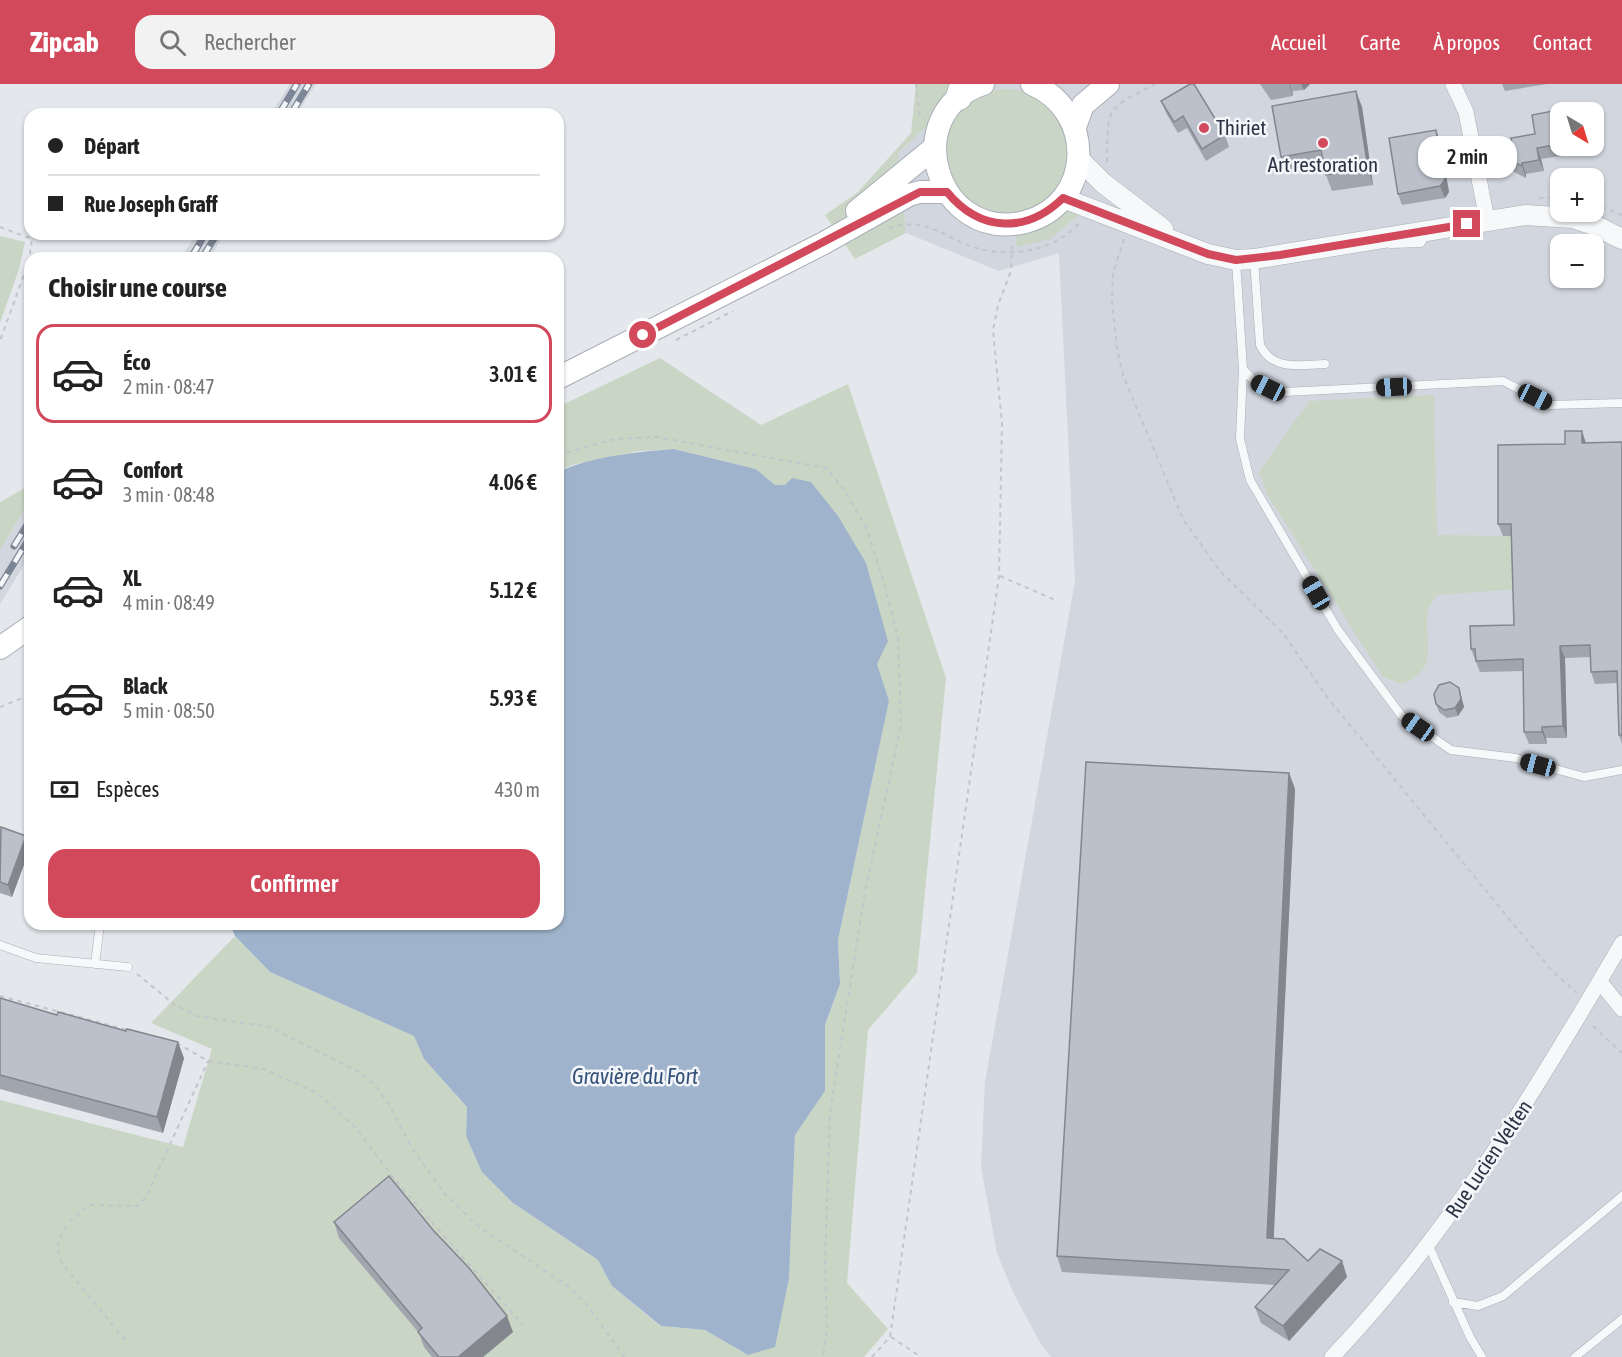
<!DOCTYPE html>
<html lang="fr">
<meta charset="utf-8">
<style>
:root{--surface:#fff;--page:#f2f2f2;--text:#222;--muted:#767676;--line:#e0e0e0;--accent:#d1495b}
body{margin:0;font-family:"Asap Condensed",sans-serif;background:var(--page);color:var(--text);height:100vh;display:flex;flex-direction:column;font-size:22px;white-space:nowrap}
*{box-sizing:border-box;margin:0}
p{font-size:20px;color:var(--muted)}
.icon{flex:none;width:33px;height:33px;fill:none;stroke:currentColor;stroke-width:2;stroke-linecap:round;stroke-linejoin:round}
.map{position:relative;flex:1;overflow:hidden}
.details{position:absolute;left:24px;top:168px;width:540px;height:678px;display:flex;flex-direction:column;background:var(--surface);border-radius:18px;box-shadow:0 2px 4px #0004}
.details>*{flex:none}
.guide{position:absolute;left:24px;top:24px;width:540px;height:132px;border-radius:18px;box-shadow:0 2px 4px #0004;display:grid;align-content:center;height:132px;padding:0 24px;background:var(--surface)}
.needle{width:39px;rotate:142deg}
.fabs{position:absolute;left:1550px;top:18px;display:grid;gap:12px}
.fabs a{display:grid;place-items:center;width:54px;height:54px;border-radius:12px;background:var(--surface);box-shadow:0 2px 4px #0004;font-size:30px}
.end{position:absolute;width:27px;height:27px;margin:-14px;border:8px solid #d1495b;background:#fff;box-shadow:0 0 0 3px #fff}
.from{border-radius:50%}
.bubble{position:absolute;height:42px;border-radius:18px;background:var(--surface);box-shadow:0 2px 4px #0004;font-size:20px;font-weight:600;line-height:42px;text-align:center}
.car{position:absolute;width:18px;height:36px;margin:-18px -9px;border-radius:8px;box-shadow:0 0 4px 2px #0007;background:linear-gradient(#222 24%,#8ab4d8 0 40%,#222 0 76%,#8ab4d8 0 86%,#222 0)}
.guide b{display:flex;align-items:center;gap:21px;height:57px;font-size:22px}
.guide b+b{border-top:2px solid var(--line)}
.guide i{width:15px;height:15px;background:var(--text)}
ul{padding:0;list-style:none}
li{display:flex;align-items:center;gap:18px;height:99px;margin:0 12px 9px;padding:0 12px;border:3px solid transparent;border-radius:18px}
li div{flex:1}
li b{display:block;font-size:22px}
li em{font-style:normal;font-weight:600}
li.current{border-color:var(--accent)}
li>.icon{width:54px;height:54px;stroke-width:1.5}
h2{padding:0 24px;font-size:27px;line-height:72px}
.pay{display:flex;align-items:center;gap:15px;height:66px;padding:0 24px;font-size:22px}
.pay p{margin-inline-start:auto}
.button{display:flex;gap:12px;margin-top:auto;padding:12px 24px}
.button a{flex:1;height:69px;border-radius:18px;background:var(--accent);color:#fff;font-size:24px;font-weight:600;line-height:69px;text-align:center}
header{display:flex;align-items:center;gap:36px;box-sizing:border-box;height:84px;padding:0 30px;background:var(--accent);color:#fff}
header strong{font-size:28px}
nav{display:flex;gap:33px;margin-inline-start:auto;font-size:21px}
.search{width:420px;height:54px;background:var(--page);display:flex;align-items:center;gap:15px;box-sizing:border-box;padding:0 21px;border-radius:18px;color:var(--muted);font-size:22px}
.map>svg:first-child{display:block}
</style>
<header>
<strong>Zipcab</strong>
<div class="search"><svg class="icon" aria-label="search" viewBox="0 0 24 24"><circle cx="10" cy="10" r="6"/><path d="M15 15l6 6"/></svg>Rechercher</div>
<nav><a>Accueil</a><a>Carte</a><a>À propos</a><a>Contact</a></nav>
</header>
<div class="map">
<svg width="1622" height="1273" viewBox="0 0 1622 1273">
<rect width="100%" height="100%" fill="#e4e7ec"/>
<path fill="#d2d6de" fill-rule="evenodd" d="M290,0H316L297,30H271Z
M974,0H1622V1273H1051L1039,1257L1014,1210L997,1169L981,1083L985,998L1075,497L1059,169L999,187L906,149L898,69ZM1560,28H1593V62H1560ZM1560,94H1593V128H1560ZM1560,160H1593V194H1560Z
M196,150H224L210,174H181Z
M30,417V471L0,520V466Z"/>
<path fill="#c9d6c5" d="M916,0H974L898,69L906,149L855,175L825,131L858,108L911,49Z
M945 67a62 62 0 1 1 124 0a62 62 0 1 1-124 0Z
M1074,125L1080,127L1079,131L1050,155L1017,163L1016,147L1063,127Z
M0,152L25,158L19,185L0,239Z
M660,274L761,341L848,300L946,594L917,889L868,946L847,1199L888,1245L864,1273H0V1016L183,1063L212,965L151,939L235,852L270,888L414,952L424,975L467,1023L466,1052L513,1119L598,1176L612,1202L660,1242L705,1246L748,1271L789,1194L795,1050L825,1007V941L840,900L838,856L889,617L876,580L786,401H775L756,385L674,365L639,367L572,381L558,388V323Z
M1434,311L1437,451L1515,452L1517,505L1437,511C1434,516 1429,522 1428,527C1423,559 1442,585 1402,600L1383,593L1268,412L1259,388L1309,317Z
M30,396V417L0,466V418L25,404Z"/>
<path fill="#9fb4cc" d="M674,365L756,385L775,401H785L792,394L811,398L838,432L866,479L888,557L877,580L889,617L838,856L840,900L825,941V1007L795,1051L789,1194L775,1263L748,1271L705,1246L661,1242L612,1202L598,1176L513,1119L482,1088L466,1052L467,1023L424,975L414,952L270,888L235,852L230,840H558V388C593,372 636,368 674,365Z"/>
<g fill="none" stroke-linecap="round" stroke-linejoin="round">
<defs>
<path id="service" d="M1391,160L1421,159L1426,149
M1254,175L1260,261C1272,287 1301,281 1325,280
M1236,177L1243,285L1240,355L1250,396L1338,546L1401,631L1451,666L1516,674L1584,693L1622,686
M1243,285L1255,298L1284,308L1503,297L1550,321L1622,319
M0,861L36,874L128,883
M95,880L100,840
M1428,1160L1470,1253L1482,1273
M1453,1218L1478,1222L1503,1212L1622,1112
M1575,1273L1622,1235"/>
<path id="minor" d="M1453,0L1466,28L1487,136
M1600,898L1622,925
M1332,1273C1450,1149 1536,1006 1622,859"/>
<path id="tertiary" d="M1079,75L1103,99L1163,145
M1063,114L1208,170L1236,176L1254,175L1525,131L1573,134L1594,141L1622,155"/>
<path id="secondary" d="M983,0C897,29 937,160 1025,138C1094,120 1096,27 1032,0
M1075,43L1083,21L1108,0
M857,127L935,63
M558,294L824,159L909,111L920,108H947
M0,564L30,543"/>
<path id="trunk" d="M959,13L963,0"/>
</defs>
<use href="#service" stroke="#a9aeb7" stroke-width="9"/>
<use href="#minor" stroke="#a9aeb7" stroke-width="16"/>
<use href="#tertiary" stroke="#a9aeb7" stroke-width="21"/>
<use href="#secondary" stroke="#a9aeb7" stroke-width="24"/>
<use href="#trunk" stroke="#8b94a3" stroke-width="27"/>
<path stroke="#c2c5cb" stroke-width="2" stroke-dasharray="4.5 4.5" stroke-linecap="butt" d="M916,0L919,29L924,35
M1107,78C1108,23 1104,26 1155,0
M1539,114L1560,113
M1593,119L1622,131
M0,143L32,155L29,177L0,257
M889,144C928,132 943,154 976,164C1010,174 1055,167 1079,139
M1124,155L1113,189L1112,216L1117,265L1123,291L1183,435L1219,486L1283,549L1327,613L1552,887L1577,909
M676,256L733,227
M558,371L615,355L657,353L826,384L843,404L866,443L885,502L898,554L901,641L865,808L830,1028L825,1179L827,1244L823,1273
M1000,492L1055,516
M0,623L30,611
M137,890L175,921L197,932L270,943L361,989L375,1001L388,1019L412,1064L444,1109L479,1143L565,1200L586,1219L624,1273
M0,912L128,946
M1593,942L1622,969
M177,959L208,977L264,985L317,1009L354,1042L400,1102L523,1241
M891,1253L921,1273
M125,1256L64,1182C47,1157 69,1136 90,1121L138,1122L146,1113L208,977
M872,1273L890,1253L999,492L1002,340L993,246L998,221L1011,187L1012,157"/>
<use href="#service" stroke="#f7f8fa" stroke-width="8"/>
<use href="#minor" stroke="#f7f8fa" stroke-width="15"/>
<use href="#tertiary" stroke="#f7f8fa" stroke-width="20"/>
<use href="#secondary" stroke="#fff" stroke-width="22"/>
<use href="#trunk" stroke="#fff" stroke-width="26"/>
<defs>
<path id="rail" d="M279,30L297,0
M291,30L309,0
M191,174L205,150
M202,174L217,150
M14,462L30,436
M0,502L30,453"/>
</defs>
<use href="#rail" stroke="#7d8696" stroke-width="7"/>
<use href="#rail" stroke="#f4f6f9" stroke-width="4.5" stroke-dasharray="14" stroke-linecap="butt"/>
</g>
<path fill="#a1a5ae" d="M1260,0H1310L1304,6L1293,7V12L1271,16Z
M1502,0H1547L1505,7Z
M1161,17L1225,51L1229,63L1206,77L1187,44L1178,49L1166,29Z
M1362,23L1373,101L1332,107L1326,91L1325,83L1287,89L1281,73Z
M1560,28V62H1572L1573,70L1541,75L1544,87L1526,90V94L1514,88L1509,76L1535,50Z
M1440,58L1449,108L1445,114L1402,121L1398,110Z
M1622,358V660L1619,651L1617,599L1595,600L1591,588V573L1565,574L1567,654H1546L1547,660H1529L1524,648L1523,587L1480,588L1471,565L1514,541L1511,452H1503L1498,440L1586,359Z
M1459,604L1464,623L1458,632L1447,634L1439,628L1436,620Z
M1289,689L1295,705L1273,1155L1308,1177H1342L1347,1193L1289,1257L1261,1239L1255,1223L1276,1201L1062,1188L1057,1172Z
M0,745L30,764L12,813L0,809Z
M0,914L184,974L163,1049L0,1005Z
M334,1138L513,1248L483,1273H432L424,1263L419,1249L339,1154Z"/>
<path fill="#83868d" d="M1289,0H1290L1293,12Z
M1301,0H1310L1304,6Z
M1356,7L1362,23L1373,101L1368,85Z
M1436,46L1440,58L1449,108L1445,114L1440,102Z
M1537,64L1541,75L1544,87L1539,76Z
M1522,79L1526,90V94L1522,82Z
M1582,347L1586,359H1582Z
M1560,562L1565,574L1567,654L1563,642Z
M1459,604L1464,623L1458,632L1455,624Z
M1542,643L1546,654L1547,660L1542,648Z
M1289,689L1295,705L1273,1170L1267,1154Z
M26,752L30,764L12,813L8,801Z
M178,958L184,974L163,1049L157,1033Z
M1342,1177L1347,1193L1289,1257L1283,1242Z
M507,1232L513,1248L483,1273H458Z"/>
<path fill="#bbc0ca" stroke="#83868d" stroke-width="1.5" d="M1190,0H1194L1225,51L1202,65L1183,32L1174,38L1161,17Z
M1356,7L1368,85L1326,91L1321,66L1281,73L1272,22Z
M1563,25L1564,28H1560V60L1537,64L1539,76L1522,79V82L1509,76L1513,67L1511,54L1535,50L1532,31Z
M1436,46L1445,96L1440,102L1398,110L1389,54Z
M1565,347H1582V359L1622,358V651H1619L1617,587L1591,588L1590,561L1560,562L1563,642L1542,643V648H1524L1523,575L1476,577L1475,565H1471L1470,542L1514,541L1511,440H1498V361L1565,360Z
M1450,598L1459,604L1461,615L1455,624L1444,626L1436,620L1434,610L1439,601Z
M1086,678L1289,689L1267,1154L1284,1155L1308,1177L1320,1165L1342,1177L1283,1242L1255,1223L1289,1186L1057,1172Z
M1,743L26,752L8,801L0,798Z
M0,914L57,931L58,928L126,947L127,945L178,958L157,1033L0,991Z
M389,1092L433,1146L469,1184L507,1232L458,1273H439L418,1248L422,1244L334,1138Z"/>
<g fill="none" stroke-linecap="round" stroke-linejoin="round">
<path stroke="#d1495b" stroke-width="8" d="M643,251L920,108H947C980,148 1026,150 1063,114L1208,170L1236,176L1280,171L1467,140"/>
</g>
<g fill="#d1495b" stroke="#f4f6f9" stroke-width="2">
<circle cx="1204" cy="44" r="6"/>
<circle cx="1323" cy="59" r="6"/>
</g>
<g text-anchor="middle" stroke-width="5" stroke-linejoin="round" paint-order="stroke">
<g font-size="21" fill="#2b3445" stroke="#f4f6f9" text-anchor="start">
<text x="1216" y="51">Thiriet</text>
<text x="1323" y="88" text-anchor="middle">Art restoration</text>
</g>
<g font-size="21" fill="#2b3445" stroke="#f4f6f9">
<text transform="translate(1489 1075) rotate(-56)" y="7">Rue Lucien Velten</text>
</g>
<g font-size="22" font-style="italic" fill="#34527a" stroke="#f4f6f9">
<text x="635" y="1000">Gravière du Fort</text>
</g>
</g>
</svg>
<div class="fabs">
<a><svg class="needle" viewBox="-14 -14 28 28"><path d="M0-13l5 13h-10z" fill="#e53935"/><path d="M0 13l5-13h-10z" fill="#767676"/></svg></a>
<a>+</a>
<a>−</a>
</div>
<i class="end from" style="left:643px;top:251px"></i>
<i class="end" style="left:1467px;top:140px"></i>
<div class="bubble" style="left:1418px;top:52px;width:99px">2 min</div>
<i class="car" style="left:1394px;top:303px;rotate:267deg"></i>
<i class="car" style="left:1268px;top:304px;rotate:296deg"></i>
<i class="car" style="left:1535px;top:313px;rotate:116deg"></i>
<i class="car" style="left:1316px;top:509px;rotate:330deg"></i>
<i class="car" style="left:1418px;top:643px;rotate:305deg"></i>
<i class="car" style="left:1538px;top:681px;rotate:285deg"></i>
<div class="guide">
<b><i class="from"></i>Départ</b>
<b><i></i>Rue Joseph Graff</b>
</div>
<section class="details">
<h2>Choisir une course</h2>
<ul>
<li class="current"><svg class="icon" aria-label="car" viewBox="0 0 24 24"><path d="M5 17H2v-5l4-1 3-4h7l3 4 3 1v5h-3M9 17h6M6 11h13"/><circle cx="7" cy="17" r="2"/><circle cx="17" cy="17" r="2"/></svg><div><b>Éco</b><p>2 min · 08:47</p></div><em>3.01 €</em></li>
<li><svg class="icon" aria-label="car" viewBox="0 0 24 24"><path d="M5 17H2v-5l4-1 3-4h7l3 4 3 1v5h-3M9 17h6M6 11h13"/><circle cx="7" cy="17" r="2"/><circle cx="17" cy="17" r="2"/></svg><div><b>Confort</b><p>3 min · 08:48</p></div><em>4.06 €</em></li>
<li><svg class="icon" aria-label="car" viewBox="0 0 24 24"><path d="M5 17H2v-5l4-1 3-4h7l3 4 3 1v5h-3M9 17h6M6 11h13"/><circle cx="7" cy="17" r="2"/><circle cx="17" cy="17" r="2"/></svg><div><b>XL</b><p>4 min · 08:49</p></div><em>5.12 €</em></li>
<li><svg class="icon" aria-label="car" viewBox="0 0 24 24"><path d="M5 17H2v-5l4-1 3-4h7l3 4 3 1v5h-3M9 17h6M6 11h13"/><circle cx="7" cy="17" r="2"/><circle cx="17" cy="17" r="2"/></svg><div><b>Black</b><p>5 min · 08:50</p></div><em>5.93 €</em></li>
</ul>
<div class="pay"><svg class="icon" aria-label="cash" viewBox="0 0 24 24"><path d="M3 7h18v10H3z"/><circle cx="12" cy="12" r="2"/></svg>Espèces<p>430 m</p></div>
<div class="button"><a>Confirmer</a></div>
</section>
</div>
